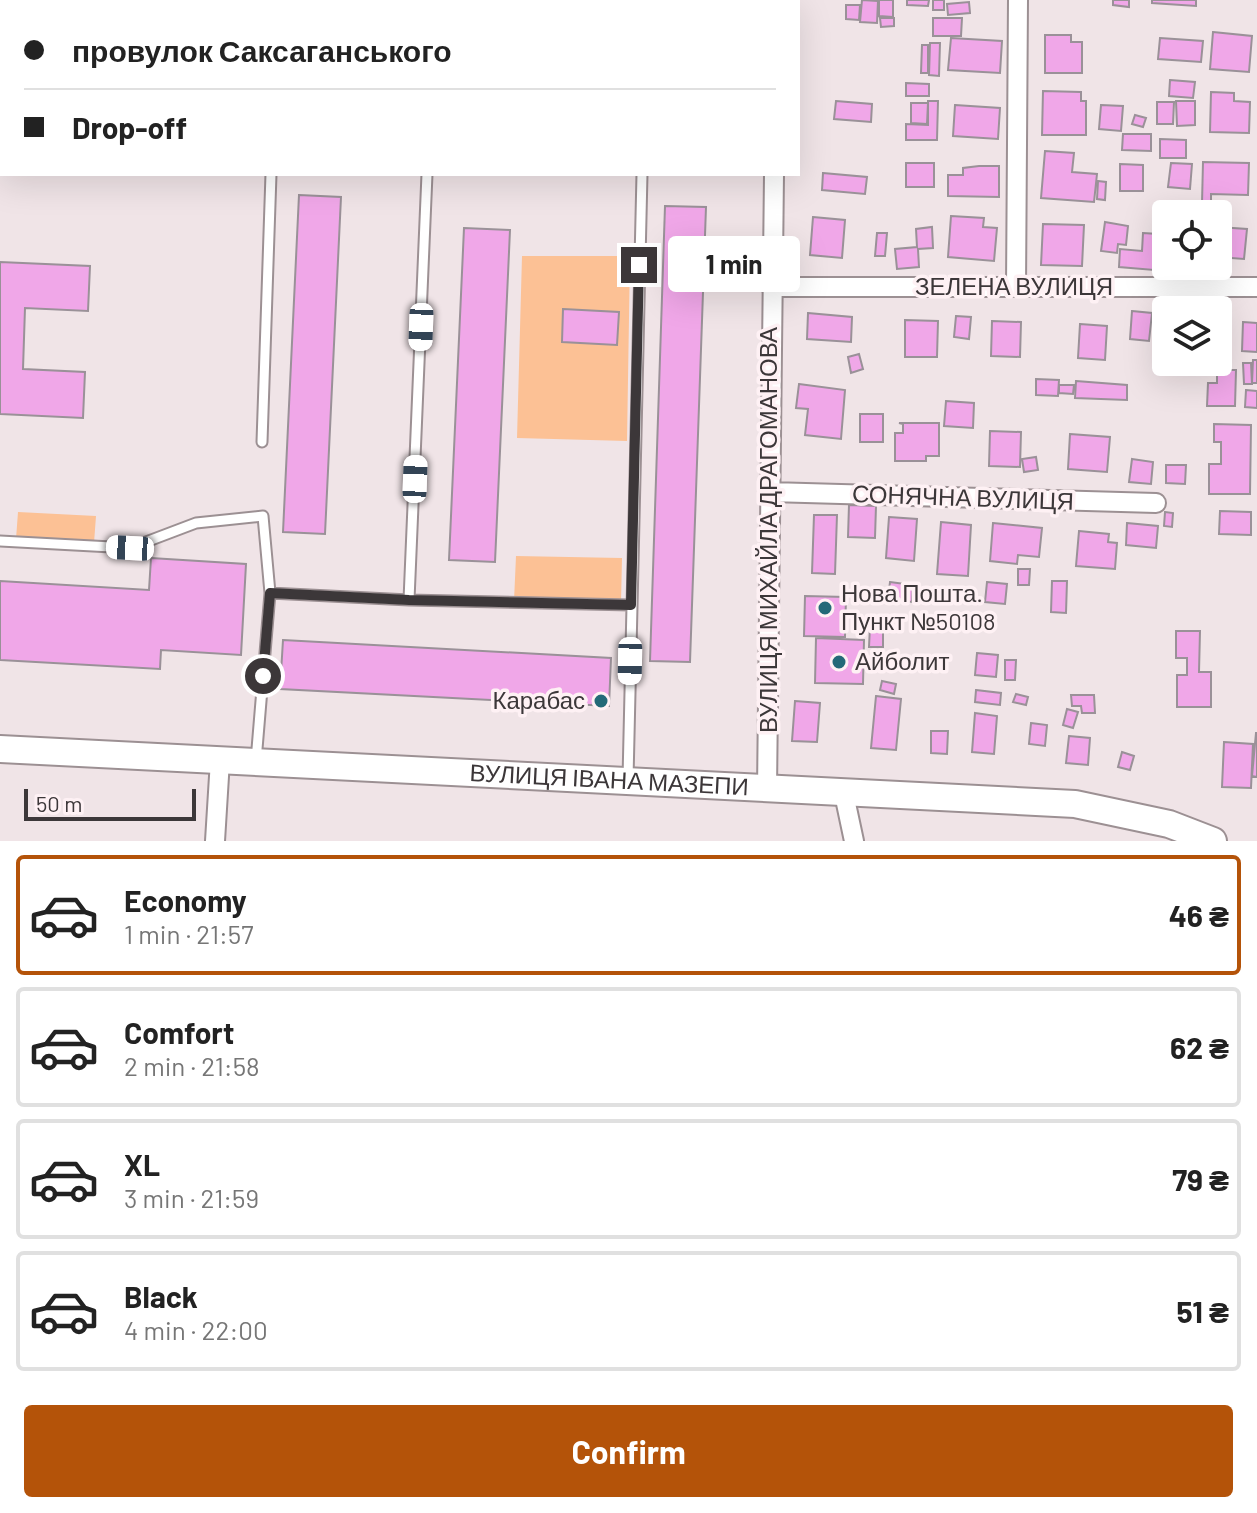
<!DOCTYPE html>
<meta charset="utf-8">
<style>
:root{--surface:#fff;--page:#f2f2f2;--text:#222;--muted:#767676;--line:#e0e0e0;--accent:#b45309}
body{margin:0;font-family:Barlow,sans-serif;background:var(--page);color:var(--text);height:100vh;display:flex;flex-direction:column;font-size:30px;white-space:nowrap}
*{box-sizing:border-box;margin:0}
p{font-size:26px;color:var(--muted)}
.icon{flex:none;width:44px;height:44px;fill:none;stroke:currentColor;stroke-width:2;stroke-linecap:round;stroke-linejoin:round}
.map{position:relative;height:841px;overflow:hidden}
.panel{display:flex;flex-direction:column;background:var(--surface);flex:1}
.panel>*{flex:none}
.banner{position:absolute;left:0px;top:0px;width:800px;height:176px;box-shadow:0 8px 32px #0002;display:grid;align-content:center;height:176px;padding:0 24px;background:var(--surface)}
.tools{position:absolute;left:1152px;top:200px;display:grid;gap:16px}
.tools a{display:grid;place-items:center;width:80px;height:80px;border-radius:8px;background:var(--surface);box-shadow:0 8px 32px #0002;font-size:40px}
.scale{position:absolute;left:24px;bottom:20px;width:172px;box-sizing:border-box;padding-left:8px;border:4px solid #3c3739;border-top:0;font-size:22px;line-height:28px;white-space:nowrap;color:#3c3739;-webkit-text-stroke:6px #fef1f4;paint-order:stroke}
.end{position:absolute;width:36px;height:36px;margin:-18px;border:10px solid #3c3739;background:#fff;box-shadow:0 0 0 4px #fff}
.from{border-radius:50%}
.bubble{position:absolute;height:56px;border-radius:8px;background:var(--surface);box-shadow:0 8px 32px #0002;font-size:26px;font-weight:700;line-height:56px;text-align:center}
.car{position:absolute;width:24px;height:48px;margin:-24px -12px;border-radius:10px;box-shadow:0 0 6px 2px #0007;background:linear-gradient(#fff 24%,#345 0 40%,#fff 0 76%,#345 0 86%,#fff 0)}
.banner b{display:flex;align-items:center;gap:28px;height:76px;font-size:30px}
.banner b+b{border-top:2px solid var(--line)}
.banner i{width:20px;height:20px;background:var(--text)}
ul{padding:14px 0 0;list-style:none}
li{display:flex;align-items:center;gap:24px;height:120px;margin:0 16px 12px;padding:0 8px;border:4px solid var(--line);border-radius:8px}
li div{flex:1}
li b{display:block;font-size:30px}
li em{font-style:normal;font-weight:700}
li.current{border-color:var(--accent)}
li>.icon{width:72px;height:72px;stroke-width:1.5}
.button{display:flex;gap:16px;margin-top:auto;padding:16px 24px}
.button a{flex:1;height:92px;border-radius:8px;background:var(--accent);color:#fff;font-size:32px;font-weight:700;line-height:92px;text-align:center}
.map>svg:first-child{display:block}
</style>
<div class="map">
<svg width="1257" height="841" viewBox="0 0 1257 841">
<rect width="100%" height="100%" fill="#f0e4e7"/>
<path fill="#fcc195" d="M522,256H630L627,441L517,438Z
M18,512L96,516L94,543L16,539Z
M516,556L622,558L621,603L514,601Z"/>
<path fill="#f0a7e8" stroke="#9a9198" stroke-width="2" d="M0,0L19,2H2L0,85Z
M499,0H531V2H499Z
M604,0H647L604,2Z
M862,0L878,1L877,23L860,22Z
M879,0H893V17L879,16Z
M907,0H929L928,6L907,5Z
M933,0H944V10H933Z
M1113,0H1129V7L1113,5Z
M1152,0H1196V6L1152,3Z
M969,2L970,13L948,15L947,4Z
M846,5H860L859,20L846,19Z
M880,18H894V26L881,27Z
M933,18H962L961,36H933Z
M1213,32L1252,36L1249,72L1210,69Z
M1045,35H1071V42H1082V73H1045Z
M951,38L1002,41L1000,73L948,70Z
M1160,38L1203,41L1201,62L1158,59Z
M930,43H940L939,76L929,75Z
M922,45H928V73H921Z
M1170,80L1195,82L1193,98L1169,96Z
M906,83L929,84V96H906Z
M1043,91L1081,92V101H1086V135H1042Z
M1211,92L1234,93V101L1250,102L1249,133L1210,132Z
M836,101L872,104L871,122L834,119Z
M928,101H938L937,140H906V124L928,125Z
M1176,101H1195V125L1177,126Z
M1157,102H1174L1173,124H1157Z
M911,103H928L927,124L911,123Z
M955,105L1000,108L998,139L953,136Z
M1101,105L1123,106L1121,131L1099,129Z
M1135,115L1146,118L1143,127L1132,124Z
M1123,134H1151V151L1122,150Z
M1160,139L1186,140V158H1160Z
M1045,151L1074,153L1072,172L1097,174L1094,202L1041,198Z
M1203,162L1249,163L1248,195L1211,194V204L1202,203Z
M906,163H934V187H906Z
M1171,163L1192,164L1190,189L1168,187Z
M1120,164L1143,165V191H1120Z
M979,166H999V197L948,196V175H963V168Z
M823,173L867,177L865,194L822,190Z
M1098,181L1106,182L1105,200L1097,199Z
M299,195L341,197L325,534L283,532Z
M665,206L706,207L690,662L650,661Z
M1161,207L1187,208L1186,214H1166V231H1160Z
M951,216L984,218L983,227L997,228L994,261L948,257Z
M813,217L845,220L842,258L810,255Z
M1105,222L1128,226L1126,245L1118,244L1117,253L1101,251Z
M1043,224L1084,225L1082,266L1041,265Z
M932,227L933,248L918,249L919,267L897,269L895,249L917,247L916,229Z
M1218,227L1247,229L1244,259L1218,257Z
M464,228L510,230L495,562L449,560Z
M877,233H887L885,256H875Z
M1143,233L1158,234L1154,270L1119,267L1120,249L1142,251Z
M0,262L90,266L88,311L25,308L23,369L85,372L83,418L0,414Z
M563,309L619,312L617,345L562,342Z
M1132,311L1152,313L1149,341L1130,339Z
M808,313L852,317L851,342L807,339Z
M956,316L971,317L969,339L954,337Z
M905,320L938,321L937,357H905Z
M992,321L1021,322L1020,357L991,356Z
M1243,322L1257,323V352L1242,351Z
M1080,324L1107,326L1105,360L1078,358Z
M859,354L863,369L851,373L848,357Z
M1253,360H1257V383H1252Z
M1179,362H1192V367H1179Z
M1243,363H1251L1252,384H1244Z
M1217,370H1236L1235,406H1207L1208,383H1217Z
M1036,379L1059,380L1058,396L1036,395Z
M1076,381L1127,385V400L1075,398Z
M799,384L845,390L841,439L805,435L808,409L796,408Z
M1059,385H1074L1073,394L1059,393Z
M1246,390L1257,391V408L1245,407Z
M946,401L974,403L973,428L944,426Z
M860,414H883V442H860Z
M899,423H939V456H926V461H895V433H903V424Z
M1214,424L1251,425L1250,494H1209V464H1221V442H1214Z
M990,431L1021,432L1020,467L989,466Z
M1070,434L1110,437L1107,472L1068,469Z
M1036,457L1038,470L1024,472L1022,459Z
M1132,459L1153,462L1151,484L1129,482Z
M1166,465H1186L1185,484L1166,483Z
M849,505L876,506L875,538L848,537Z
M1220,511L1251,512V535L1219,534Z
M1165,512L1173,513L1172,527L1164,526Z
M814,515H837L835,574L812,573Z
M889,517L917,519L914,561L886,558Z
M941,522L971,525L968,576L937,574Z
M993,523L1042,528L1039,557L1018,555L1017,564L990,561Z
M1127,523L1158,526L1156,548L1126,545Z
M1079,531L1109,534L1108,542L1117,543L1115,569L1076,566Z
M151,558L246,564L241,655L161,650L160,669L0,660V581L149,590Z
M1018,569H1030L1029,585H1018Z
M1052,581H1067L1066,613L1051,612Z
M890,582L913,585L912,602L888,599Z
M987,582L1007,584L1005,604L985,602Z
M805,596L846,597L845,637L804,636Z
M870,626H883V647H869Z
M1176,631H1200L1199,672H1211V707H1177V675H1187V658H1176Z
M816,638L864,640L863,684L815,683Z
M283,640L611,658L609,706L280,689Z
M977,653L998,655L996,677L975,675Z
M1005,660H1016L1015,680H1005Z
M882,681L896,684L894,694L880,690Z
M976,690L1001,693L1000,705L975,702Z
M1016,694L1028,697L1026,705L1013,702Z
M1071,695H1094L1095,713H1082L1081,706H1072Z
M876,696L901,699L896,750L871,748Z
M795,701L820,703L817,742L792,741Z
M1067,709L1078,712L1073,728L1063,725Z
M975,713L997,716L994,754L972,752Z
M1031,723L1047,725L1045,746L1029,744Z
M931,731H948L947,754L931,753Z
M1256,733H1257V777L1252,776Z
M1069,736L1090,738L1088,765L1066,763Z
M1224,742L1253,744L1251,788L1222,787Z
M1122,752L1134,756L1130,770L1118,767Z"/>
<g fill="none" stroke-linecap="round" stroke-linejoin="round">
<defs>
<path id="service" d="M295,2L307,0
M475,2V0
M427,174L409,600L631,605
M262,442L271,174
M0,541L130,548L196,523L263,516L270,593L409,600
M256,761L270,593
M628,779L642,174"/>
<path id="minor" d="M773,0V2
M771,287H1257
M1016,287L1018,0
M770,492L1156,503
M767,790L774,174
M844,794L854,841
M215,841L220,760"/>
<g id="secondary">
<path id="s1" d="M0,749L1075,804L1169,824L1213,841"/>
</g>
</defs>
<use href="#service" stroke="#9c9093" stroke-width="13"/>
<use href="#minor" stroke="#9c9093" stroke-width="22"/>
<use href="#secondary" stroke="#9c9093" stroke-width="30"/>
<use href="#service" stroke="#fff" stroke-width="9"/>
<use href="#minor" stroke="#fff" stroke-width="18"/>
<use href="#secondary" stroke="#fff" stroke-width="26"/>
</g>
<g fill="none" stroke-linecap="round" stroke-linejoin="round">
<path stroke="#3c3739" stroke-width="10" d="M263,676L270,593L409,600L631,605L639,265"/>
</g>
<g fill="#236978" stroke="#fef1f4" stroke-width="3">
<circle cx="825" cy="608" r="8"/>
<circle cx="839" cy="662" r="8"/>
<circle cx="601" cy="701" r="8"/>
</g>
<g text-anchor="middle" stroke-width="7" stroke-linejoin="round" paint-order="stroke">
<g font-size="24" fill="#3c3739" stroke="#fef1f4">
<text x="1014" y="295">ЗЕЛЕНА ВУЛИЦЯ</text>
<text transform="translate(963 498) rotate(2)" y="8">СОНЯЧНА ВУЛИЦЯ</text>
<text transform="translate(769 530) rotate(-90)" y="8">ВУЛИЦЯ МИХАЙЛА ДРАГОМАНОВА</text>
<text dy="8" stroke="none"><textPath href="#s1" startOffset="610">ВУЛИЦЯ ІВАНА МАЗЕПИ</textPath></text>
</g>
<g font-size="24" fill="#3c3739" stroke="#fef1f4" text-anchor="start">
<text x="841" y="602">Нова Пошта.<tspan x="841" dy="28">Пункт №50108</tspan></text>
<text x="855" y="670">Айболит</text>
<text x="585" y="709" text-anchor="end">Карабас</text>
</g>
</g>
</svg>
<div class="tools">
<a><svg class="icon" aria-label="locate" viewBox="0 0 24 24"><circle cx="12" cy="12" r="6"/><path d="M12 2v4M12 18v4M2 12h4M18 12h4"/></svg></a>
<a><svg class="icon" aria-label="layers" viewBox="0 0 24 24"><path d="M12 4l9 5-9 5-9-5zM3 14l9 5 9-5"/></svg></a>
</div>
<div class="scale">50 m</div>
<i class="end from" style="left:263px;top:676px"></i>
<i class="end" style="left:639px;top:265px"></i>
<div class="bubble" style="left:668px;top:236px;width:132px">1 min</div>
<i class="car" style="left:421px;top:327px;rotate:182deg"></i>
<i class="car" style="left:415px;top:479px;rotate:2deg"></i>
<i class="car" style="left:130px;top:548px;rotate:273deg"></i>
<i class="car" style="left:630px;top:661px;rotate:181deg"></i>
<div class="banner">
<b><i class="from"></i>провулок Саксаганського</b>
<b><i></i>Drop-off</b>
</div>
</div>
<section class="panel">
<ul>
<li class="current"><svg class="icon" aria-label="car" viewBox="0 0 24 24"><path d="M5 17H2v-5l4-1 3-4h7l3 4 3 1v5h-3M9 17h6M6 11h13"/><circle cx="7" cy="17" r="2"/><circle cx="17" cy="17" r="2"/></svg><div><b>Economy</b><p>1 min · 21:57</p></div><em>46 ₴</em></li>
<li><svg class="icon" aria-label="car" viewBox="0 0 24 24"><path d="M5 17H2v-5l4-1 3-4h7l3 4 3 1v5h-3M9 17h6M6 11h13"/><circle cx="7" cy="17" r="2"/><circle cx="17" cy="17" r="2"/></svg><div><b>Comfort</b><p>2 min · 21:58</p></div><em>62 ₴</em></li>
<li><svg class="icon" aria-label="car" viewBox="0 0 24 24"><path d="M5 17H2v-5l4-1 3-4h7l3 4 3 1v5h-3M9 17h6M6 11h13"/><circle cx="7" cy="17" r="2"/><circle cx="17" cy="17" r="2"/></svg><div><b>XL</b><p>3 min · 21:59</p></div><em>79 ₴</em></li>
<li><svg class="icon" aria-label="car" viewBox="0 0 24 24"><path d="M5 17H2v-5l4-1 3-4h7l3 4 3 1v5h-3M9 17h6M6 11h13"/><circle cx="7" cy="17" r="2"/><circle cx="17" cy="17" r="2"/></svg><div><b>Black</b><p>4 min · 22:00</p></div><em>51 ₴</em></li>
</ul>
<div class="button"><a>Confirm</a></div>
</section>
